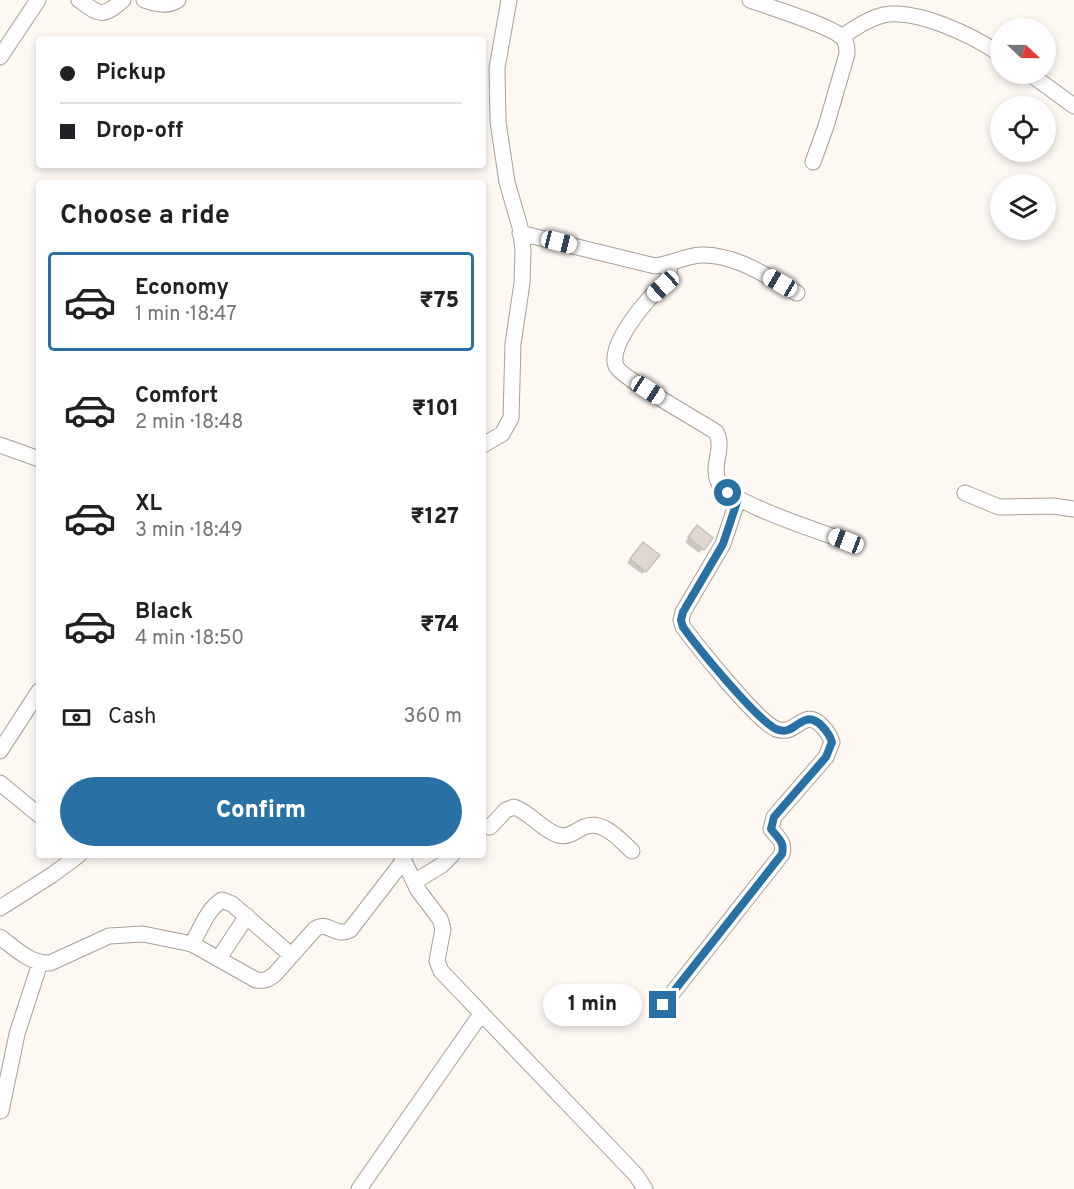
<!DOCTYPE html>
<meta charset="utf-8">
<style>
:root{--surface:#fff;--page:#f6f6f6;--text:#202124;--muted:#757577;--line:#e0e0e0;--accent:#2971a5}
body{margin:0;font-family:Overpass,sans-serif;background:var(--page);color:var(--text);height:100vh;display:flex;flex-direction:column;font-size:22px;white-space:nowrap}
*{box-sizing:border-box;margin:0}
p{font-size:20px;color:var(--muted)}
.icon{flex:none;width:33px;height:33px;fill:none;stroke:currentColor;stroke-width:2;stroke-linecap:round;stroke-linejoin:round}
.map{position:relative;flex:1;overflow:hidden}
.side{position:absolute;left:36px;top:180px;width:450px;height:678px;display:flex;flex-direction:column;background:var(--surface);border-radius:6px;box-shadow:0 3px 9px #0003}
.side>*{flex:none}
.top-card{position:absolute;left:36px;top:36px;width:450px;height:132px;border-radius:6px;box-shadow:0 3px 9px #0003;display:grid;align-content:center;height:132px;padding:0 24px;background:var(--surface)}
.needle{width:39px;rotate:112deg}
.controls{position:absolute;left:990px;top:18px;display:grid;gap:12px}
.controls a{display:grid;place-items:center;width:66px;height:66px;border-radius:50%;background:var(--surface);box-shadow:0 3px 9px #0003;font-size:30px}
.end{position:absolute;width:27px;height:27px;margin:-14px;border:8px solid #2971a5;background:#fff;box-shadow:0 0 0 3px #fff}
.from{border-radius:50%}
.bubble{position:absolute;height:42px;border-radius:21px;background:var(--surface);box-shadow:0 3px 9px #0003;font-size:20px;font-weight:800;line-height:42px;text-align:center}
.car{position:absolute;width:18px;height:36px;margin:-18px -9px;border-radius:8px;box-shadow:0 0 4px 2px #0007;background:linear-gradient(#fff 24%,#345 0 40%,#fff 0 76%,#345 0 86%,#fff 0)}
.top-card b{display:flex;align-items:center;gap:21px;height:57px;font-size:22px}
.top-card b+b{border-top:2px solid var(--line)}
.top-card i{width:15px;height:15px;background:var(--text)}
ul{padding:0;list-style:none}
li{display:flex;align-items:center;gap:18px;height:99px;margin:0 12px 9px;padding:0 12px;border:3px solid transparent;border-radius:6px}
li div{flex:1}
li b{display:block;font-size:22px}
li em{font-style:normal;font-weight:800}
li.current{border-color:var(--accent)}
li>.icon{width:54px;height:54px;stroke-width:1.5}
h2{padding:0 24px;font-size:27px;line-height:72px}
.pay{display:flex;align-items:center;gap:15px;height:66px;padding:0 24px;font-size:22px}
.pay p{margin-inline-start:auto}
.cta{display:flex;gap:12px;margin-top:auto;padding:12px 24px}
.cta a{flex:1;height:69px;border-radius:36px;background:var(--accent);color:#fff;font-size:24px;font-weight:800;line-height:69px;text-align:center}
.map>svg:first-child{display:block}
</style>
<div class="map">
<svg width="1074" height="1189" viewBox="0 0 1074 1189">
<rect width="100%" height="100%" fill="#fef8f3"/>
<path fill="#0003" d="M694,531L703,549L699,553L685,542Z
M640,547L645,571L642,574L627,563Z"/>
<path fill="#e1d7cf" stroke="#c9bfb7" stroke-width="1.5" d="M697,525L713,538L704,550L688,537Z
M643,542L660,555L646,572L630,559Z"/>
<g fill="none" stroke-linecap="round" stroke-linejoin="round">
<defs>
<path id="street" d="M79,0C100,15 102,18 123,0
M144,0C156,4 167,7 178,0
M750,0C769,7 829,25 842,37C847,42 847,48 847,54L826,126L813,162
M842,37C854,28 868,19 883,15C917,8 973,36 1000,54
M0,57L38,0
M1030,74L1074,106
M520,233L655,266C671,264 685,256 701,255C736,254 768,277 797,293
M670,264C670,285 659,287 647,301C636,314 609,348 616,366C620,377 701,422 716,432C725,448 711,465 718,481C726,502 821,532 846,541
M0,445L39,459
M483,445L502,434L511,418L513,344L522,283L523,250L520,227L507,182L498,122L497,68L509,0
M965,493L999,507L1053,506L1074,509
M0,751L39,691
M0,783L39,815
M483,826L490,827L506,810L514,807C531,813 542,830 558,835C569,838 575,831 584,827C603,819 620,840 632,851
M401,855L418,890L440,919L443,929L437,961L441,971L636,1175L645,1189
M414,882L442,865L452,855
M0,908L52,875L79,855
M0,937C15,948 30,964 50,963L109,936L143,934L192,944L256,980C264,981 268,980 275,974L315,929C328,920 335,938 350,930L404,860
M192,944C200,930 208,908 222,900L232,904L291,955
M219,958L247,916
M663,1005L782,854C785,842 778,838 771,829L774,817L826,757L832,742C829,733 817,716 806,720C795,724 790,734 776,729C756,720 698,647 683,627L681,620L683,612L723,544L738,499
M1,1111L17,1034L40,963
M359,1189L481,1014"/>
</defs>
<use href="#street" stroke="#a89f97" stroke-width="17"/>
<use href="#street" stroke="#fff" stroke-width="15"/>
</g>
<g fill="none" stroke-linecap="round" stroke-linejoin="round">
<path stroke="#2971a5" stroke-width="8" d="M663,1005L782,854C785,842 778,838 771,829L774,817L826,757L832,742C829,733 817,716 806,720C794,724 790,735 776,729C756,719 698,648 683,627L681,620L683,612L723,544L738,499L728,493"/>
</g>
</svg>
<div class="controls">
<a><svg class="needle" viewBox="-14 -14 28 28"><path d="M0-13l5 13h-10z" fill="#e53935"/><path d="M0 13l5-13h-10z" fill="#757577"/></svg></a>
<a><svg class="icon" aria-label="locate" viewBox="0 0 24 24"><circle cx="12" cy="12" r="6"/><path d="M12 2v4M12 18v4M2 12h4M18 12h4"/></svg></a>
<a><svg class="icon" aria-label="layers" viewBox="0 0 24 24"><path d="M12 4l9 5-9 5-9-5zM3 14l9 5 9-5"/></svg></a>
</div>
<i class="end from" style="left:728px;top:493px"></i>
<i class="end" style="left:663px;top:1005px"></i>
<div class="bubble" style="left:543px;top:984px;width:99px">1 min</div>
<i class="car" style="left:559px;top:242px;rotate:104deg"></i>
<i class="car" style="left:780px;top:283px;rotate:300deg"></i>
<i class="car" style="left:663px;top:286px;rotate:228deg"></i>
<i class="car" style="left:648px;top:390px;rotate:123deg"></i>
<i class="car" style="left:846px;top:541px;rotate:291deg"></i>
<div class="top-card">
<b><i class="from"></i>Pickup</b>
<b><i></i>Drop-off</b>
</div>
<section class="side">
<h2>Choose a ride</h2>
<ul>
<li class="current"><svg class="icon" aria-label="car" viewBox="0 0 24 24"><path d="M5 17H2v-5l4-1 3-4h7l3 4 3 1v5h-3M9 17h6M6 11h13"/><circle cx="7" cy="17" r="2"/><circle cx="17" cy="17" r="2"/></svg><div><b>Economy</b><p>1 min · 18:47</p></div><em>₹75</em></li>
<li><svg class="icon" aria-label="car" viewBox="0 0 24 24"><path d="M5 17H2v-5l4-1 3-4h7l3 4 3 1v5h-3M9 17h6M6 11h13"/><circle cx="7" cy="17" r="2"/><circle cx="17" cy="17" r="2"/></svg><div><b>Comfort</b><p>2 min · 18:48</p></div><em>₹101</em></li>
<li><svg class="icon" aria-label="car" viewBox="0 0 24 24"><path d="M5 17H2v-5l4-1 3-4h7l3 4 3 1v5h-3M9 17h6M6 11h13"/><circle cx="7" cy="17" r="2"/><circle cx="17" cy="17" r="2"/></svg><div><b>XL</b><p>3 min · 18:49</p></div><em>₹127</em></li>
<li><svg class="icon" aria-label="car" viewBox="0 0 24 24"><path d="M5 17H2v-5l4-1 3-4h7l3 4 3 1v5h-3M9 17h6M6 11h13"/><circle cx="7" cy="17" r="2"/><circle cx="17" cy="17" r="2"/></svg><div><b>Black</b><p>4 min · 18:50</p></div><em>₹74</em></li>
</ul>
<div class="pay"><svg class="icon" aria-label="cash" viewBox="0 0 24 24"><path d="M3 7h18v10H3z"/><circle cx="12" cy="12" r="2"/></svg>Cash<p>360 m</p></div>
<div class="cta"><a>Confirm</a></div>
</section>
</div>
